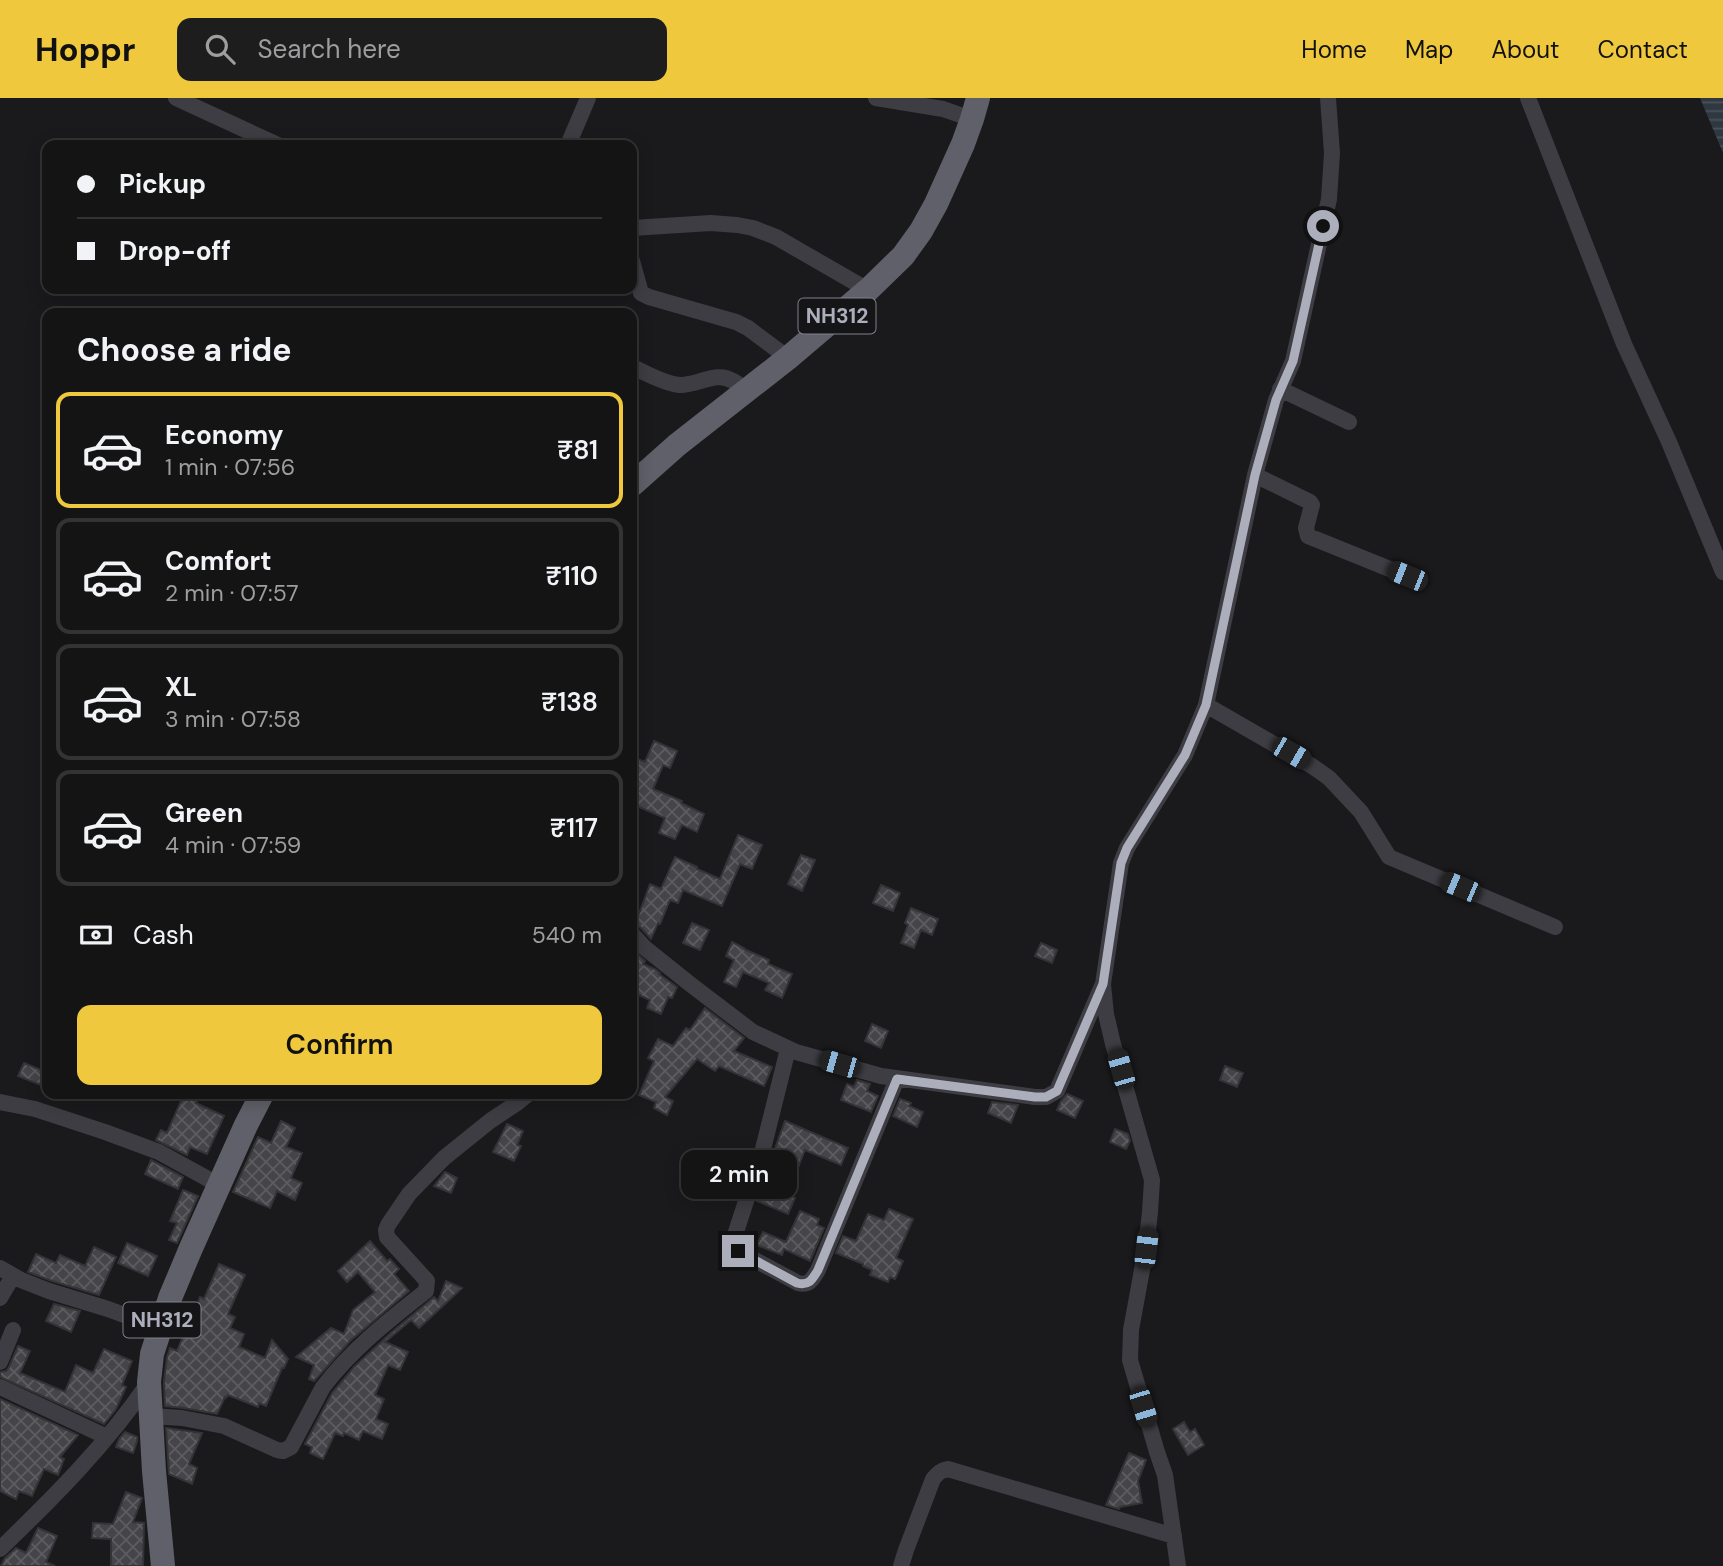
<!DOCTYPE html>
<meta charset="utf-8">
<style>
:root{--surface:#141415;--page:#1d1d1e;--text:#f1f3f6;--muted:#9d9ea0;--line:#333334;--accent:#efc83e}
body{margin:0;font-family:"DM Sans",sans-serif;background:var(--page);color:var(--text);height:100vh;display:flex;flex-direction:column;font-size:26px;white-space:nowrap}
*{box-sizing:border-box;margin:0}
p{font-size:23px;color:var(--muted)}
.icon{flex:none;width:38px;height:38px;fill:none;stroke:currentColor;stroke-width:2;stroke-linecap:round;stroke-linejoin:round}
.map{position:relative;flex:1;overflow:hidden}
.drawer{position:absolute;left:42px;top:210px;width:595px;height:791px;display:flex;flex-direction:column;background:var(--surface);border-radius:14px;box-shadow:0 4px 18px #0003,0 0 0 2px var(--line)}
.drawer>*{flex:none}
.banner{position:absolute;left:42px;top:42px;width:595px;height:154px;border-radius:14px;box-shadow:0 4px 18px #0003,0 0 0 2px var(--line);display:grid;align-content:center;height:154px;padding:0 35px;background:var(--surface)}
.end{position:absolute;width:32px;height:32px;margin:-16px;border:9px solid #acafbb;background:#111;box-shadow:0 0 0 4px #111}
.from{border-radius:50%}
.bubble{position:absolute;height:49px;border-radius:14px;background:var(--surface);box-shadow:0 4px 18px #0003,0 0 0 2px var(--line);font-size:23px;font-weight:600;line-height:49px;text-align:center}
.car{position:absolute;width:21px;height:42px;margin:-21px -10px;border-radius:9px;box-shadow:0 0 5px 2px #0007;background:linear-gradient(#222 24%,#8ab4d8 0 40%,#222 0 76%,#8ab4d8 0 86%,#222 0)}
.banner b{display:flex;align-items:center;gap:24px;height:66px;font-size:26px}
.banner b+b{border-top:2px solid var(--line)}
.banner i{width:18px;height:18px;background:var(--text)}
ul{padding:0;list-style:none}
li{display:flex;align-items:center;gap:21px;height:116px;margin:0 14px 10px;padding:0 21px;border:4px solid var(--line);border-radius:14px}
li div{flex:1}
li b{display:block;font-size:26px}
li em{font-style:normal;font-weight:600}
li.active{border-color:var(--accent)}
li>.icon{width:63px;height:63px;stroke-width:1.5}
h2{padding:0 35px;font-size:32px;line-height:84px}
.pay{display:flex;align-items:center;gap:18px;height:77px;padding:0 35px;font-size:26px}
.pay p{margin-inline-start:auto}
.button{display:flex;gap:14px;margin-top:auto;padding:14px 35px}
.button a{flex:1;height:80px;border-radius:14px;background:var(--accent);color:#111;font-size:28px;font-weight:600;line-height:80px;text-align:center}
header{display:flex;align-items:center;gap:42px;box-sizing:border-box;height:98px;padding:0 35px;background:var(--accent);color:#111}
header strong{font-size:33px}
nav{display:flex;gap:38px;margin-inline-start:auto;font-size:24px}
.search{width:490px;height:63px;background:var(--page);display:flex;align-items:center;gap:18px;box-sizing:border-box;padding:0 24px;border-radius:14px;color:var(--muted);font-size:26px}
.map>svg:first-child{display:block}
</style>
<header>
<strong>Hoppr</strong>
<div class="search"><svg class="icon" aria-label="search" viewBox="0 0 24 24"><circle cx="10" cy="10" r="6"/><path d="M15 15l6 6"/></svg>Search here</div>
<nav><a>Home</a><a>Map</a><a>About</a><a>Contact</a></nav>
</header>
<div class="map">
<svg width="1723" height="1468" viewBox="0 0 1723 1468">
<defs>
<pattern id="water-rules" width="6" height="5" patternUnits="userSpaceOnUse" patternTransform="scale(1.75)"><rect width="6" height="5" fill="#2f3740"/><path d="M0 2.5h6" fill="none" stroke="#4a515a"/></pattern>
<pattern id="building-cross-hatch" width="8" height="8" patternUnits="userSpaceOnUse" patternTransform="scale(1.75)"><rect width="8" height="8" fill="#444449"/><path d="M0 0l8 8M0 8l8-8" fill="none" stroke="#5c5c61"/></pattern>
</defs>
<rect width="100%" height="100%" fill="#1a1a1c"/>
<path fill="url(#water-rules)" d="M1700,0H1723V55Z"/>
<path fill="url(#building-cross-hatch)" stroke="#343438" stroke-width="2" d="M654,643L677,653L670,670L663,667L653,691L682,703L681,705L704,716L697,734L682,727L675,741L659,735L665,720L632,706V676L638,661L645,664Z
M738,737L762,747L752,771L740,766L722,808L683,792L678,805L670,802L660,826L658,825L651,841L640,829L635,826L650,786L661,791L675,759L697,769V771L720,781Z
M801,757L815,762L802,793L788,786Z
M881,787L900,795L893,813L873,805Z
M911,810L938,821L932,837L921,832L914,850L901,845L908,827L905,825Z
M692,825L709,832L700,852L683,845Z
M732,844L744,850V851L769,862L768,866L792,876L782,900L765,892L769,885L743,874L736,889L724,884L734,862L726,858Z
M1041,845L1057,852L1052,865L1035,858Z
M632,851L645,863L643,866L655,871L660,875L659,876L677,889L672,900L668,899L661,916L647,910L650,902L632,894Z
M705,910L744,940L734,953L772,969L764,988L719,968L715,973L697,961L665,999L673,1003L667,1017L654,1010L656,1004L639,997L654,963L648,960L658,941L673,948L686,930L690,932Z
M872,926L888,933L881,950L865,943Z
M24,965L46,974L41,987L18,978Z
M1225,968L1243,975L1237,989L1220,982Z
M857,982L870,986L867,993L878,998L871,1014L841,1002L847,986L854,989Z
M184,996L198,1001L196,1005L224,1018L207,1056L190,1049L187,1057L156,1042L161,1032L167,1035Z
M1067,996L1083,1003L1075,1020L1057,1012L1061,1003Z
M900,1001L911,1005L909,1008L923,1014L917,1029L893,1018Z
M992,1004L1018,1007L1011,1025L988,1015Z
M281,1023L295,1030L286,1049L302,1055L291,1080L302,1085L295,1102L277,1093L270,1110L233,1094L258,1039L271,1045Z
M785,1023L848,1050L841,1067L805,1052L797,1072L771,1062Z
M507,1026L523,1033L517,1047L521,1048L514,1063L493,1054Z
M1115,1031L1128,1036L1130,1043L1126,1051L1110,1044Z
M151,1062L183,1079L178,1091L145,1076Z
M445,1074L457,1080L451,1095L434,1088Z
M763,1087L795,1100L788,1116L757,1103Z
M183,1092L198,1098L177,1145L169,1142L177,1125L170,1123Z
M889,1111L913,1121L896,1160L903,1163L895,1181L890,1179L888,1184L870,1177L872,1172L863,1168V1166L836,1155L843,1138L856,1143L868,1116L884,1122Z
M800,1113L819,1121L817,1127L824,1130L810,1163L784,1151L782,1157L757,1147L763,1134L786,1144Z
M370,1143L387,1163L390,1161L399,1171L394,1176L409,1193L351,1242L314,1283L309,1281L314,1267L296,1259L331,1230L344,1236L353,1212L375,1194L358,1174L347,1184L338,1173Z
M127,1145L157,1158L148,1178L118,1165Z
M94,1149L116,1159L99,1197L52,1183L28,1174L36,1156L56,1165L60,1157L85,1168Z
M219,1166L245,1177L228,1216L235,1219L230,1230L244,1236L239,1249L265,1260L272,1242L288,1261L284,1270H282L266,1308L259,1305L258,1309L228,1297L226,1300L225,1299L217,1316L184,1310L165,1308L164,1284L167,1259L170,1250L177,1253L192,1217H193L200,1199L204,1201Z
M446,1183L462,1190L419,1230L411,1222L385,1244L408,1254L400,1272L388,1267L375,1297L384,1301L376,1321L388,1326L382,1341L363,1333L359,1342L344,1335L343,1338L335,1335L323,1361L310,1355L312,1349L305,1346L332,1295L354,1269L392,1234L434,1199L438,1203Z
M54,1206L80,1213L71,1234L46,1223Z
M18,1248L30,1253L20,1275L65,1294L76,1267L93,1275L104,1251L132,1263L122,1287L126,1289L116,1311L104,1326L0,1279V1274L6,1273L9,1269Z
M0,1301L78,1337L60,1359L64,1361L58,1377L44,1371L32,1398L19,1393L16,1401L0,1393Z
M1184,1324L1190,1334L1195,1331L1204,1347L1188,1357L1173,1331Z
M166,1330L202,1335L189,1366L197,1370L192,1386L169,1376Z
M125,1334L137,1339V1343L133,1355L116,1349L119,1341Z
M1129,1355L1146,1362L1138,1383L1142,1405L1120,1409L1119,1411L1106,1407Z
M126,1394L142,1400L133,1424L144,1425L143,1468H111V1441L92,1440L93,1425L113,1426Z
M38,1430L57,1438L46,1464L55,1468H1L5,1460L16,1450L26,1455Z"/>
<g fill="none" stroke-linecap="round" stroke-linejoin="round">
<path stroke="#3d3d43" stroke-width="16" d="M176,0L278,47
M876,0L943,11L972,21
M1528,0L1624,246L1669,344L1723,474
M568,47L588,0
M632,130L711,125L737,127L753,130L776,139L868,192
M632,163L641,195L649,199L736,224L748,230L788,260
M632,269C647,275 662,285 679,287C698,288 716,272 733,283C738,285 742,290 746,293
M1280,291L1349,324
M1255,377L1310,404L1312,407L1306,430L1308,438L1407,478
M1206,607L1312,668L1329,680L1361,714L1389,759L1555,829
M632,836L645,850L690,886L753,934L796,954L881,978L1035,999H1046L1057,993L1102,888
M788,951L763,1051L734,1140L735,1148L738,1153L798,1185C809,1188 812,1182 818,1172L897,981
M0,1004L35,1011L105,1034L159,1054L219,1087
M0,1170L21,1182L49,1193L108,1211L159,1230
M0,1200L13,1178
M0,1264L13,1232
M0,1289L107,1339
M151,1318L182,1320L224,1328L277,1352L283,1353L291,1349L323,1289C352,1251 389,1222 426,1193L427,1183L387,1139L386,1132L388,1127L409,1096L444,1060L490,1023L517,1005L528,996
M0,1451C54,1399 107,1346 149,1284
M901,1468L906,1452L933,1381C938,1375 941,1372 948,1371L1174,1438
M1178,1468L1165,1377L1157,1354L1130,1262L1131,1232L1146,1150L1150,1114L1152,1082L1113,946L1106,916L1103,886L1121,765L1127,750L1185,657L1206,607L1255,377L1276,302L1293,263L1329,101L1332,55L1328,0"/>
<path stroke="#5f6069" stroke-width="24" d="M632,387L677,347L788,260L868,192L903,158L921,133L936,106L963,46L972,21L978,0
M163,1468L154,1373L149,1284L152,1256L170,1200L191,1150L246,1027L262,996"/>
</g>
<g fill="none" stroke-linecap="round" stroke-linejoin="round">
<path stroke="#acafbb" stroke-width="9" d="M738,1153L797,1185C809,1188 812,1182 818,1172L897,981L1035,999H1046L1057,993L1103,886L1121,765L1127,750L1185,657L1206,607L1255,377L1276,302L1293,263L1323,128"/>
</g>
<g text-anchor="middle" stroke-width="5" stroke-linejoin="round" paint-order="stroke">
<g fill="#151517" stroke="#7f818a" stroke-width="2">
<rect x="798.5" y="200.5" width="77" height="35" rx="5"/>
<rect x="123.5" y="1204.5" width="77" height="35" rx="5"/>
</g>
<g font-size="21" font-weight="bold" fill="#acafbb">
<text x="837" y="225">NH312</text>
<text x="162" y="1229">NH312</text>
</g>
</g>
</svg>
<i class="end from" style="left:1323px;top:128px"></i>
<i class="end" style="left:738px;top:1153px"></i>
<div class="bubble" style="left:681px;top:1052px;width:116px">2 min</div>
<i class="car" style="left:1407px;top:478px;rotate:292deg"></i>
<i class="car" style="left:1291px;top:655px;rotate:120deg"></i>
<i class="car" style="left:1460px;top:789px;rotate:293deg"></i>
<i class="car" style="left:839px;top:966px;rotate:286deg"></i>
<i class="car" style="left:1121px;top:971px;rotate:344deg"></i>
<i class="car" style="left:1146px;top:1150px;rotate:7deg"></i>
<i class="car" style="left:1143px;top:1309px;rotate:163deg"></i>
<div class="banner">
<b><i class="from"></i>Pickup</b>
<b><i></i>Drop-off</b>
</div>
<section class="drawer">
<h2>Choose a ride</h2>
<ul>
<li class="active"><svg class="icon" aria-label="car" viewBox="0 0 24 24"><path d="M5 17H2v-5l4-1 3-4h7l3 4 3 1v5h-3M9 17h6M6 11h13"/><circle cx="7" cy="17" r="2"/><circle cx="17" cy="17" r="2"/></svg><div><b>Economy</b><p>1 min · 07:56</p></div><em>₹81</em></li>
<li><svg class="icon" aria-label="car" viewBox="0 0 24 24"><path d="M5 17H2v-5l4-1 3-4h7l3 4 3 1v5h-3M9 17h6M6 11h13"/><circle cx="7" cy="17" r="2"/><circle cx="17" cy="17" r="2"/></svg><div><b>Comfort</b><p>2 min · 07:57</p></div><em>₹110</em></li>
<li><svg class="icon" aria-label="car" viewBox="0 0 24 24"><path d="M5 17H2v-5l4-1 3-4h7l3 4 3 1v5h-3M9 17h6M6 11h13"/><circle cx="7" cy="17" r="2"/><circle cx="17" cy="17" r="2"/></svg><div><b>XL</b><p>3 min · 07:58</p></div><em>₹138</em></li>
<li><svg class="icon" aria-label="car" viewBox="0 0 24 24"><path d="M5 17H2v-5l4-1 3-4h7l3 4 3 1v5h-3M9 17h6M6 11h13"/><circle cx="7" cy="17" r="2"/><circle cx="17" cy="17" r="2"/></svg><div><b>Green</b><p>4 min · 07:59</p></div><em>₹117</em></li>
</ul>
<div class="pay"><svg class="icon" aria-label="cash" viewBox="0 0 24 24"><path d="M3 7h18v10H3z"/><circle cx="12" cy="12" r="2"/></svg>Cash<p>540 m</p></div>
<div class="button"><a>Confirm</a></div>
</section>
</div>
